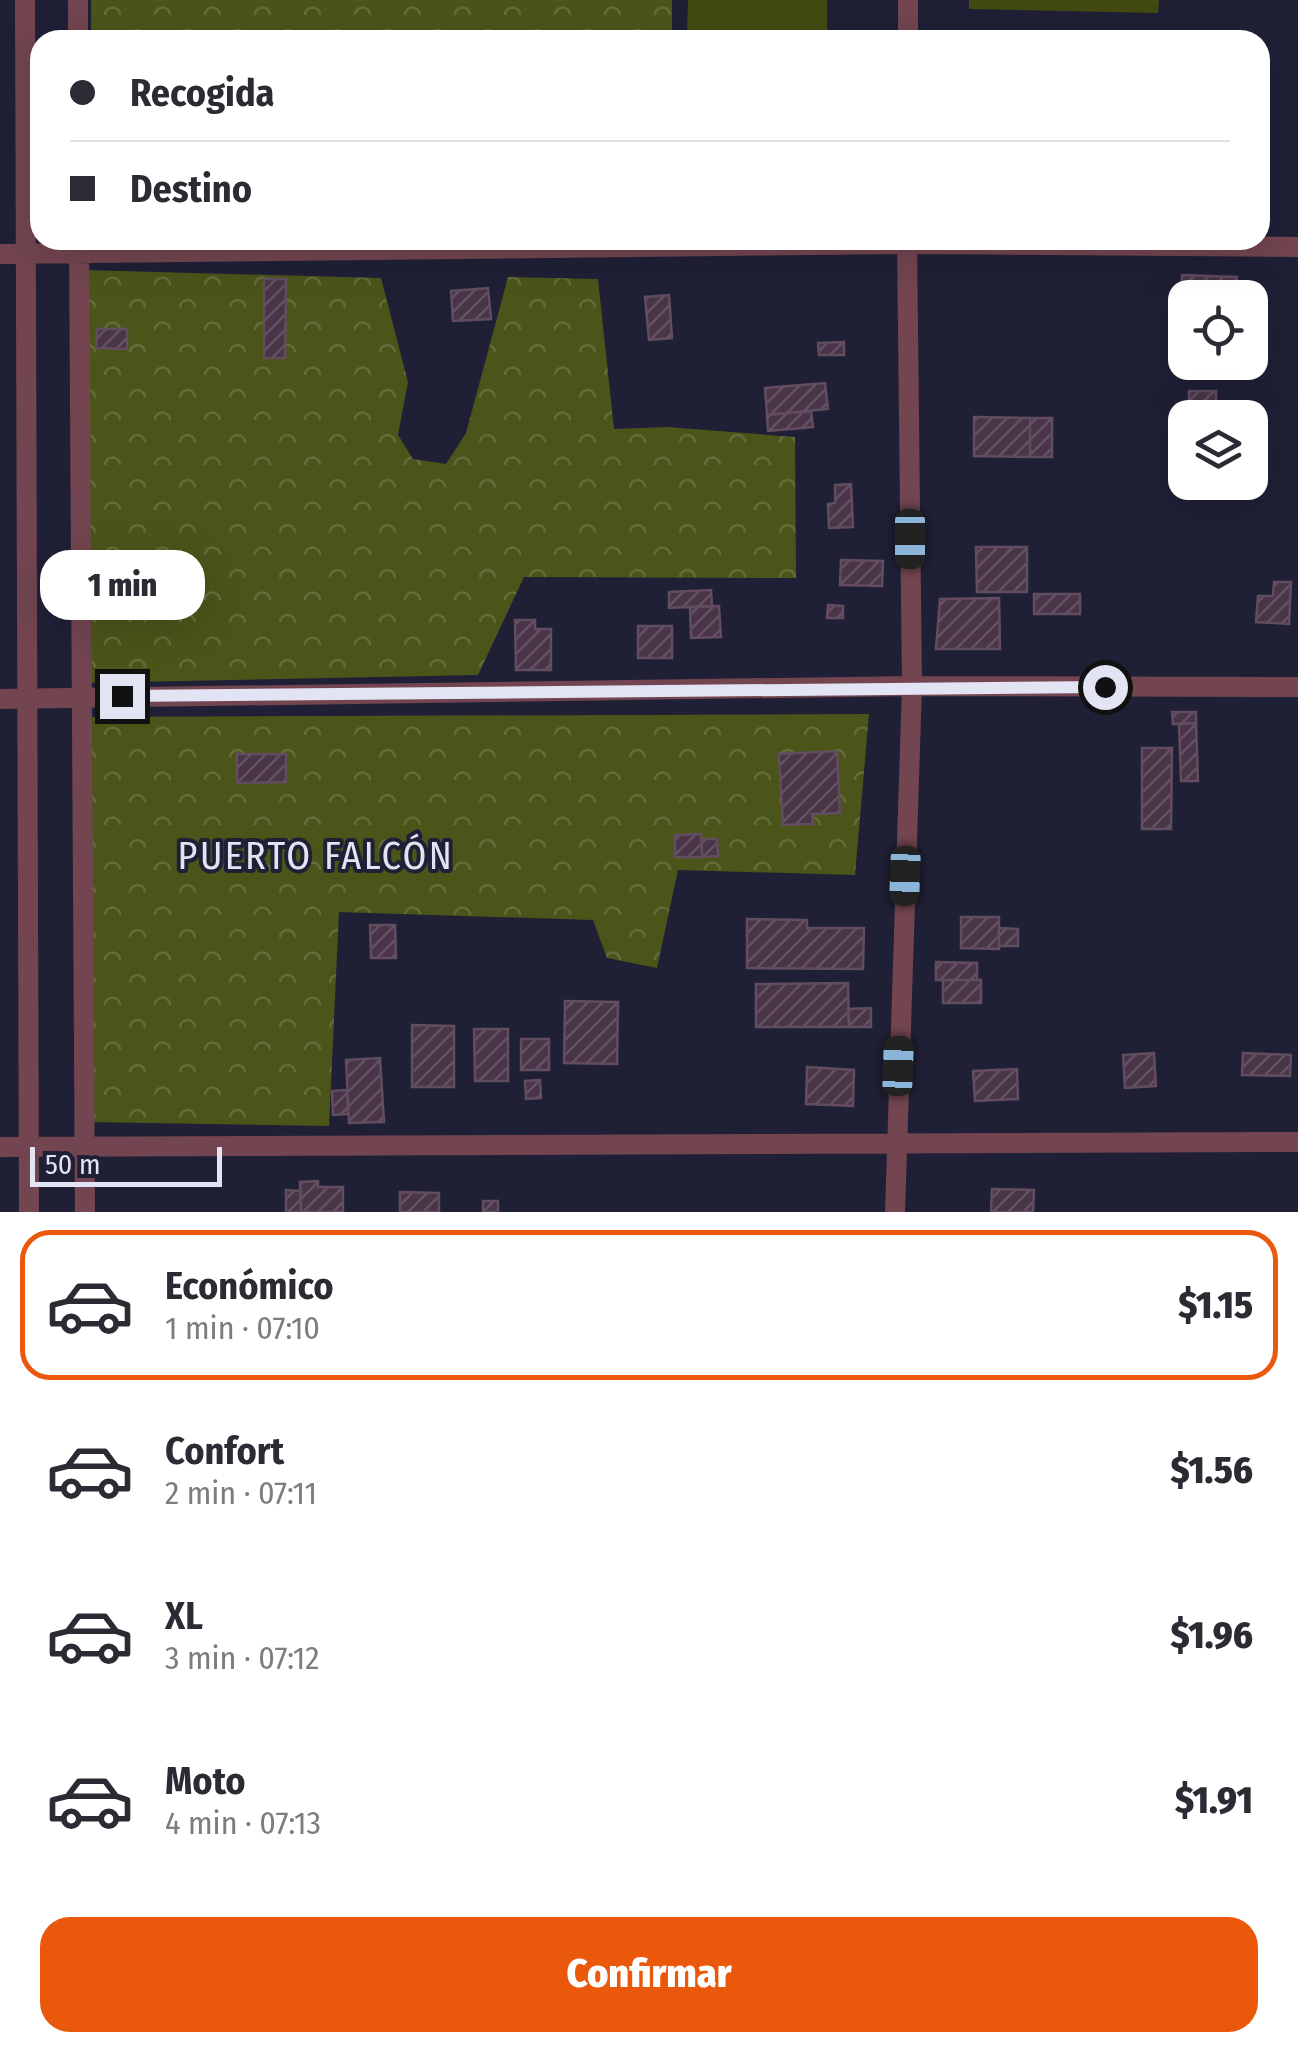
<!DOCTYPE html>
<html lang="es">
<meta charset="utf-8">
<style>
:root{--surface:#fff;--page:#f7f7f7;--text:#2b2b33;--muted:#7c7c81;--line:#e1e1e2;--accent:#ea580c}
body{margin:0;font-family:"Fira Sans Condensed",sans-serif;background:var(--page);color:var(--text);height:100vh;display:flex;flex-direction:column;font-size:38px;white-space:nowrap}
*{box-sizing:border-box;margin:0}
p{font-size:32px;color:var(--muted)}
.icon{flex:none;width:55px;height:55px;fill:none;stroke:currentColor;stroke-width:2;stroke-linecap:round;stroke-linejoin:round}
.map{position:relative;height:1212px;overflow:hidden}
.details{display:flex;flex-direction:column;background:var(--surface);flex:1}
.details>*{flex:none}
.guide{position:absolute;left:30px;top:30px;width:1240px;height:220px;border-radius:30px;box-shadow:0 10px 40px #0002;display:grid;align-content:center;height:220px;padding:0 40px;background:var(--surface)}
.fabs{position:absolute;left:1168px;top:280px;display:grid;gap:20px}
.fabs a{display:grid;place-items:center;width:100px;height:100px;border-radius:20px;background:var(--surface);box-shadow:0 10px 40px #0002;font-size:50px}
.scale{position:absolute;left:30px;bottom:25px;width:192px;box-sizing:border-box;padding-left:10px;border:5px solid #e3e4f3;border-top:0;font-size:28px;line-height:35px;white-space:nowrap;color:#e3e4f3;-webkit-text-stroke:8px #1f2036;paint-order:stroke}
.end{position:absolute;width:45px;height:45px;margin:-22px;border:12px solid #e3e4f3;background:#111;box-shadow:0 0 0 5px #111}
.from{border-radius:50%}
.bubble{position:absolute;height:70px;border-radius:30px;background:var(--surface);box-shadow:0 10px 40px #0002;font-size:32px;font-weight:800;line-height:70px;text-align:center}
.car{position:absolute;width:30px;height:60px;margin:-30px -15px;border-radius:12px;box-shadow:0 0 8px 2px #0007;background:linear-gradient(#222 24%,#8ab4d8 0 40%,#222 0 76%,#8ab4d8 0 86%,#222 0)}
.guide b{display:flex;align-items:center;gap:35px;height:95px;font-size:38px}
.guide b+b{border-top:2px solid var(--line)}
.guide i{width:25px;height:25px;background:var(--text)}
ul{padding:18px 0 0;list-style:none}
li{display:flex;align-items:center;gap:30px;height:150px;margin:0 20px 15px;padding:0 20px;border:5px solid transparent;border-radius:30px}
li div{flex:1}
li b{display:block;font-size:38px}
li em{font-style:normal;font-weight:800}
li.active{border-color:var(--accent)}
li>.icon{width:90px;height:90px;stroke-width:1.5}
.primary-button{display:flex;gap:20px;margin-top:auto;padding:20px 40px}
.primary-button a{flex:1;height:115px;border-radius:30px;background:var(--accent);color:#fff;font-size:40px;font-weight:800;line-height:115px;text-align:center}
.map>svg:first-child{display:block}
</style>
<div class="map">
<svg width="1298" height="1212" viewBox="0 0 1298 1212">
<defs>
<pattern id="forest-crowns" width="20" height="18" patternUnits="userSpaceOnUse" patternTransform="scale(2.5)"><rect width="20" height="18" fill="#4b5419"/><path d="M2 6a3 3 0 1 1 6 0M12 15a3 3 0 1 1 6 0" fill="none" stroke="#656c3b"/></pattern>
<pattern id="building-hatch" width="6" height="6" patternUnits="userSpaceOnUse" patternTransform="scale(2.5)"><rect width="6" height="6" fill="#493547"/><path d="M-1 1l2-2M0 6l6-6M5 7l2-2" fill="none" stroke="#635262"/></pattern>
</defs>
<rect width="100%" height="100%" fill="#1f2036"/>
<path fill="url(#forest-crowns)" d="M91,0H672V40H91Z
M84,270L381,278L408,382L398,435L413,459L446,464L466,433L508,277L598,279L614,429L667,427L795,437L796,578L524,577L478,675L85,683Z
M869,714L855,875L678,870L657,968L607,958L593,920L339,912L329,1126L85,1122L84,717Z"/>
<path fill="#424a11" d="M688,0H827V40H687Z
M969,0H1159L1158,13L969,9Z"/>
<path fill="url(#building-hatch)" stroke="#624d60" stroke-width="2.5" d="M1182,275L1237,277L1236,298H1185V318H1181Z
M264,279H286L285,358H264Z
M488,288L491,319L453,321L451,291Z
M669,295L672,338L649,340L645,297Z
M1181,318H1185V345H1181Z
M97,329H127V349L96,348Z
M844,342V355H819L818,343Z
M825,383L828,409L767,415L765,388Z
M1189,391H1216V418H1189Z
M811,411L813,427L768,431L767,415Z
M974,417L1030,418V457L974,456Z
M1030,418H1052V457H1030Z
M1173,442H1185V467H1174Z
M851,484L853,527L829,528L828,504L835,503V485Z
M976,547H1027V592H977Z
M841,560L883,561L882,586L840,585Z
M1274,582H1291L1289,624L1256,622L1258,596H1273Z
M711,590L712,606L669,608V592Z
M1034,594H1080V614H1034Z
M999,598L1000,649H936L940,599Z
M828,605L843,606V618H827Z
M719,606L721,637L691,638L690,607Z
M515,620H535V629H551V670H516Z
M638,626H672V658H638Z
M1172,712H1196V723L1173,724Z
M1196,723L1198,781H1181L1179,724Z
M1142,748H1172L1171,829H1142Z
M837,751L840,813L812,814L813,824L783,825L779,754Z
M237,754H286V782L237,783Z
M701,834L702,857H675V835Z
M702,839H717L718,856L702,857Z
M961,917H999V949L961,948Z
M747,919L807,920V928H864L863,969L747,968Z
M370,925H395L396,958H371Z
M999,928L1018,929V946H999Z
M936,962L977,963V980H936Z
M943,980H981V1003H943Z
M848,983L849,1027H756V984Z
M565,1001L618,1002L617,1064L564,1063Z
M871,1008V1027H849L848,1009Z
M412,1025L454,1026V1087H412Z
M474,1029H508V1081H475Z
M521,1039H549V1070H521Z
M1154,1053L1156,1086L1125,1088L1123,1055Z
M1243,1053L1291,1055L1290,1076L1242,1075Z
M380,1058L384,1122L349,1123L346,1060Z
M807,1067L854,1070L853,1106L806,1104Z
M1017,1069L1018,1099L975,1101L973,1071Z
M540,1080L541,1098L526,1099L525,1081Z
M347,1090L348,1114L333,1115L332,1091Z
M318,1181V1187H343V1212H301L300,1182Z
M992,1189L1034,1190L1033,1212H991Z
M286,1190L301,1191V1212H286Z
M400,1192L439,1193V1212H400Z
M483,1201H498V1212H483Z"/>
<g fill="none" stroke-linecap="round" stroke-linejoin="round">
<path stroke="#724550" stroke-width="20" d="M25,0L29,1212
M78,0V40
M908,40V0
M79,240L85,1212
M0,254L907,244L1298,247
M0,699L912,686L1298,687
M0,1147L1298,1142
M895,1212L912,686L907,240"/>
</g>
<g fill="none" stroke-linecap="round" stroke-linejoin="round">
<path stroke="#e3e4f3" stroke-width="12" d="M122,696L1105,687"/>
</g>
<g text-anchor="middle" stroke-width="8" stroke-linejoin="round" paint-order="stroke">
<g font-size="38" letter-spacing="2.5" fill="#e3e4f3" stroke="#1f2036">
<text x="316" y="869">PUERTO FALCÓN</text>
</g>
</g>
</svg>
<div class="fabs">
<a><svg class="icon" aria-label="locate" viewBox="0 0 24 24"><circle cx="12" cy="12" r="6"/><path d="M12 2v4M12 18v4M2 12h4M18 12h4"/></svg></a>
<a><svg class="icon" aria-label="layers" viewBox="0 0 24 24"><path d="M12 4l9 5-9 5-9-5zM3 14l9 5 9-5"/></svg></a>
</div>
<div class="scale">50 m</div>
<i class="end from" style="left:1105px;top:687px"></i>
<i class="end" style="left:122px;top:696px"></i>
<div class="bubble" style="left:40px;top:550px;width:165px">1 min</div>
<i class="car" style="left:910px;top:539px;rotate:180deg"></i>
<i class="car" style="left:905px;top:876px;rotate:182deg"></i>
<i class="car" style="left:898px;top:1066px;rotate:2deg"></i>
<div class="guide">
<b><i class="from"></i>Recogida</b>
<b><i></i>Destino</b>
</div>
</div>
<section class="details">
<ul>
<li class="active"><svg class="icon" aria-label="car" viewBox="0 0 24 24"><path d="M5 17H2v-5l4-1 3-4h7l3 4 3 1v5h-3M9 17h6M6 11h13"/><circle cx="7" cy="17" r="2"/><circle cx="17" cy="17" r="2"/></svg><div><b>Económico</b><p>1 min · 07:10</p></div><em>$1.15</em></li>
<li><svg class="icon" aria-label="car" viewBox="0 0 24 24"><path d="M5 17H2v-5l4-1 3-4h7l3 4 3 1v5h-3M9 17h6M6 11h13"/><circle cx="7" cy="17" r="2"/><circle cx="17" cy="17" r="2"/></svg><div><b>Confort</b><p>2 min · 07:11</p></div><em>$1.56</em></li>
<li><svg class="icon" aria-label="car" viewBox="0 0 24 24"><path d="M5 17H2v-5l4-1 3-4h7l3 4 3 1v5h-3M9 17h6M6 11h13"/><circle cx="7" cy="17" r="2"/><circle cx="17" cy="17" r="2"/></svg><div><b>XL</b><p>3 min · 07:12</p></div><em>$1.96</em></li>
<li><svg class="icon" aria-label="car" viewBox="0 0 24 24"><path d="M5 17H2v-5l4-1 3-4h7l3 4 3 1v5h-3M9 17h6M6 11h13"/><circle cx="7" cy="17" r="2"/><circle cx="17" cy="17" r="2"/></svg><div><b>Moto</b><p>4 min · 07:13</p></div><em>$1.91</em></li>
</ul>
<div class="primary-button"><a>Confirmar</a></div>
</section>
